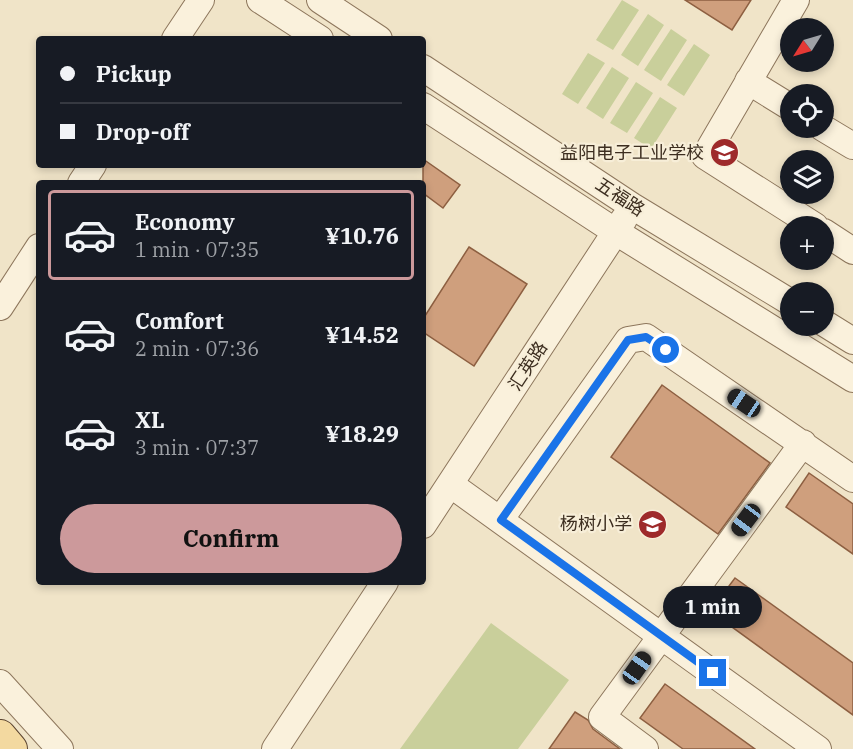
<!DOCTYPE html>
<meta charset="utf-8">
<style>
:root{--surface:#171b24;--page:#20242c;--text:#f1f3f6;--muted:#9ea1a6;--line:#363941;--accent:#cc999b}
body{margin:0;font-family:"IBM Plex Serif","Noto Sans SC",serif;background:var(--page);color:var(--text);height:100vh;display:flex;flex-direction:column;font-size:22px;white-space:nowrap}
*{box-sizing:border-box;margin:0}
p{font-size:20px;color:var(--muted)}
.icon{flex:none;width:33px;height:33px;fill:none;stroke:currentColor;stroke-width:2;stroke-linecap:round;stroke-linejoin:round}
.map{position:relative;flex:1;overflow:hidden}
.panel{position:absolute;left:36px;top:180px;width:390px;height:405px;display:flex;flex-direction:column;background:var(--surface);border-radius:6px;box-shadow:0 3px 9px #0003}
.panel>*{flex:none}
.top-card{position:absolute;left:36px;top:36px;width:390px;height:132px;border-radius:6px;box-shadow:0 3px 9px #0003;display:grid;align-content:center;height:132px;padding:0 24px;background:var(--surface)}
.needle{width:39px;rotate:233deg}
.fabs{position:absolute;left:780px;top:18px;display:grid;gap:12px}
.fabs a{display:grid;place-items:center;width:54px;height:54px;border-radius:50%;background:var(--surface);box-shadow:0 3px 9px #0003;font-size:30px}
.end{position:absolute;width:27px;height:27px;margin:-14px;border:8px solid #1a73e8;background:#fff;box-shadow:0 0 0 3px #fff}
.from{border-radius:50%}
.bubble{position:absolute;height:42px;border-radius:21px;background:var(--surface);box-shadow:0 3px 9px #0003;font-size:20px;font-weight:700;line-height:42px;text-align:center}
.car{position:absolute;width:18px;height:36px;margin:-18px -9px;border-radius:8px;box-shadow:0 0 4px 2px #0007;background:linear-gradient(#222 24%,#8ab4d8 0 40%,#222 0 76%,#8ab4d8 0 86%,#222 0)}
.top-card b{display:flex;align-items:center;gap:21px;height:57px;font-size:22px}
.top-card b+b{border-top:2px solid var(--line)}
.top-card i{width:15px;height:15px;background:var(--text)}
ul{padding:10px 0 0;list-style:none}
li{display:flex;align-items:center;gap:18px;height:90px;margin:0 12px 9px;padding:0 12px;border:3px solid transparent;border-radius:6px}
li div{flex:1}
li b{display:block;font-size:22px}
li em{font-style:normal;font-weight:700}
li.on{border-color:var(--accent)}
li>.icon{width:54px;height:54px;stroke-width:1.5}
.primary-button{display:flex;gap:12px;margin-top:auto;padding:12px 24px}
.primary-button a{flex:1;height:69px;border-radius:36px;background:var(--accent);color:#111;font-size:24px;font-weight:700;line-height:69px;text-align:center}
.map>svg:first-child{display:block}
</style>
<div class="map">
<svg width="853" height="749" viewBox="0 0 853 749">
<rect width="100%" height="100%" fill="#f0e4c8"/>
<path fill="#c9cf9b" d="M622,0L639,10L613,50L596,40Z
M648,14L664,25L638,66L621,55Z
M671,29L687,40L661,81L644,70Z
M694,44L710,55L684,96L667,85Z
M588,53L605,63L578,104L562,94Z
M612,67L629,78L603,119L586,108Z
M636,82L653,93L627,133L610,123Z
M660,97L677,108L651,149L634,138Z
M491,623L569,680L518,749H400Z"/>
<path fill="#cf9f7d" stroke="#8d5f41" stroke-width="1.5" d="M685,0H751L732,30Z
M423,159L460,185L443,208L423,193Z
M469,247L527,284L474,366L423,332V319Z
M662,385L770,463L718,534L611,457Z
M809,473L853,504V554L786,507Z
M735,578L853,663V715L710,611Z
M665,684L755,749H683L640,718Z
M575,712L588,720L593,729L620,749H549Z"/>
<g fill="none" stroke-linecap="round" stroke-linejoin="round">
<defs>
<path id="minor" d="M260,0L320,39
M320,0L379,39
M796,0L705,156L815,226
M175,39L201,0
M423,68L632,206L790,302
M748,81L790,107
M423,106L616,232L853,379
M823,128L853,146
M81,183L93,165
M824,232L853,251
M0,307L39,247
M824,323L853,341
M450,484L818,749
M500,520L628,340L646,337L853,479
M423,525L624,219
M0,683L60,749
M275,749L385,582
M645,749L602,717L803,443"/>
<path id="major" d="M0,736L11,749"/>
</defs>
<use href="#minor" stroke="#8d765c" stroke-width="28"/>
<use href="#major" stroke="#5b4430" stroke-width="34"/>
<use href="#minor" stroke="#faf1dc" stroke-width="26"/>
<use href="#major" stroke="#f3d9a0" stroke-width="32"/>
</g>
<g fill="none" stroke-linecap="round" stroke-linejoin="round">
<path stroke="#1a73e8" stroke-width="8" d="M666,350L646,337L628,340L501,520L713,673"/>
</g>
<defs>
<symbol id="school-disc" viewBox="-11 -11 22 22"><circle r="9.5" fill="#9e2a2b" stroke="#f7eed8"/><path d="M0-5L7-2L0 1L-7-2ZM-4 1L0 2.5L4 1V4Q0 6-4 4Z" fill="#fff"/></symbol>
</defs>
<g fill-rule="evenodd">
<use href="#school-disc" x="708" y="136" width="33" height="33"/>
<use href="#school-disc" x="636" y="508" width="33" height="33"/>
</g>
<g text-anchor="middle" stroke-width="4.5" stroke-linejoin="round" paint-order="stroke">
<g font-size="18" fill="#3d2e20" stroke="#f7eed8" text-anchor="end">
<text x="704" y="159">益阳电子工业学校</text>
<text x="632" y="530">杨树小学</text>
</g>
<g font-size="18" fill="#3d2e20" stroke="#f7eed8">
<text transform="translate(620 197) rotate(33)" y="6">五福路</text>
<text transform="translate(528 366) rotate(-57)" y="6">汇英路</text>
</g>
</g>
</svg>
<div class="fabs">
<a><svg class="needle" viewBox="-14 -14 28 28"><path d="M0-13l5 13h-10z" fill="#e53935"/><path d="M0 13l5-13h-10z" fill="#9ea1a6"/></svg></a>
<a><svg class="icon" aria-label="locate" viewBox="0 0 24 24"><circle cx="12" cy="12" r="6"/><path d="M12 2v4M12 18v4M2 12h4M18 12h4"/></svg></a>
<a><svg class="icon" aria-label="layers" viewBox="0 0 24 24"><path d="M12 4l9 5-9 5-9-5zM3 14l9 5 9-5"/></svg></a>
<a>+</a>
<a>−</a>
</div>
<i class="end from" style="left:666px;top:350px"></i>
<i class="end" style="left:713px;top:673px"></i>
<div class="bubble" style="left:663px;top:586px;width:99px">1 min</div>
<i class="car" style="left:744px;top:403px;rotate:304deg"></i>
<i class="car" style="left:746px;top:520px;rotate:217deg"></i>
<i class="car" style="left:637px;top:668px;rotate:35deg"></i>
<div class="top-card">
<b><i class="from"></i>Pickup</b>
<b><i></i>Drop-off</b>
</div>
<section class="panel">
<ul>
<li class="on"><svg class="icon" aria-label="car" viewBox="0 0 24 24"><path d="M5 17H2v-5l4-1 3-4h7l3 4 3 1v5h-3M9 17h6M6 11h13"/><circle cx="7" cy="17" r="2"/><circle cx="17" cy="17" r="2"/></svg><div><b>Economy</b><p>1 min · 07:35</p></div><em>¥10.76</em></li>
<li><svg class="icon" aria-label="car" viewBox="0 0 24 24"><path d="M5 17H2v-5l4-1 3-4h7l3 4 3 1v5h-3M9 17h6M6 11h13"/><circle cx="7" cy="17" r="2"/><circle cx="17" cy="17" r="2"/></svg><div><b>Comfort</b><p>2 min · 07:36</p></div><em>¥14.52</em></li>
<li><svg class="icon" aria-label="car" viewBox="0 0 24 24"><path d="M5 17H2v-5l4-1 3-4h7l3 4 3 1v5h-3M9 17h6M6 11h13"/><circle cx="7" cy="17" r="2"/><circle cx="17" cy="17" r="2"/></svg><div><b>XL</b><p>3 min · 07:37</p></div><em>¥18.29</em></li>
</ul>
<div class="primary-button"><a>Confirm</a></div>
</section>
</div>
